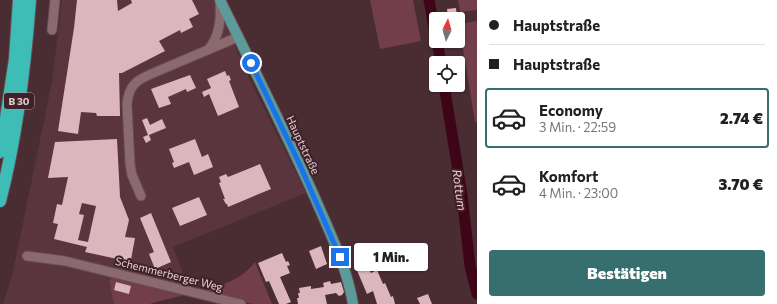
<!DOCTYPE html>
<html lang="de">
<meta charset="utf-8">
<style>
:root{--surface:#fff;--page:#f2f2f2;--text:#202124;--muted:#757577;--line:#e0e0e0;--accent:#376e6e}
body{margin:0;font-family:Commissioner,sans-serif;background:var(--page);color:var(--text);height:100vh;display:flex;flex-direction:column;font-size:15px;white-space:nowrap}
*{box-sizing:border-box;margin:0}
p{font-size:13px;color:var(--muted)}
.icon{flex:none;width:22px;height:22px;fill:none;stroke:currentColor;stroke-width:2;stroke-linecap:round;stroke-linejoin:round}
.map{position:relative;flex:1;overflow:hidden}
.drawer{display:flex;flex-direction:column;background:var(--surface);width:300px}
.drawer>*{flex:none}
.hud{display:grid;align-content:center;height:88px;padding:0 12px;background:var(--surface)}
.needle{width:26px;rotate:5deg}
.controls{position:absolute;left:429px;top:12px;display:grid;gap:8px}
.controls a{display:grid;place-items:center;width:36px;height:36px;border-radius:4px;background:var(--surface);box-shadow:0 1px 3px #0004;font-size:20px}
.end{position:absolute;width:18px;height:18px;margin:-9px;border:5px solid #1a73e8;background:#fff;box-shadow:0 0 0 2px #fff}
.from{border-radius:50%}
.bubble{position:absolute;height:28px;border-radius:4px;background:var(--surface);box-shadow:0 1px 3px #0004;font-size:13px;font-weight:800;line-height:28px;text-align:center}
.hud b{display:flex;align-items:center;gap:14px;height:38px;font-size:15px}
.hud b+b{border-top:1px solid var(--line)}
.hud i{width:10px;height:10px;background:var(--text)}
ul{padding:0;list-style:none}
li{display:flex;align-items:center;gap:12px;height:60px;margin:0 8px 6px;padding:0 4px;border:2px solid transparent;border-radius:4px}
li div{flex:1}
li b{display:block;font-size:15px}
li em{font-style:normal;font-weight:800}
li.active{border-color:var(--accent)}
li>.icon{width:36px;height:36px;stroke-width:1.5}
.button{display:flex;gap:8px;margin-top:auto;padding:8px 12px}
.button a{flex:1;height:46px;border-radius:4px;background:var(--accent);color:#fff;font-size:16px;font-weight:800;line-height:46px;text-align:center}
main{display:flex;flex:1;min-height:0}
.map>svg:first-child{display:block}
</style>
<main>
<div class="map">
<svg width="477" height="304" viewBox="0 0 477 304">
<rect width="100%" height="100%" fill="#4a2c33"/>
<path fill="#5a353e" d="M62,0H214L230,33L243,66L306,193L173,247L191,295L188,294L149,304H3L12,276L52,82Z"/>
<path fill="#713e4a" d="M370,0H413L421,41L380,49Z
M458,0H477V10L460,12Z
M477,21V122H475L459,24Z
M255,262L272,304H253L199,291C220,287 241,280 255,262Z
M116,275L188,294L149,304H114L109,280Z"/>
<g fill="none" stroke-linecap="round" stroke-linejoin="round">
<path stroke="#3e0519" stroke-width="11" d="M429,0L436,38
M437,41L441,63
M444,85L462,195L470,266L477,294"/>
</g>
<path fill="#dbb6bd" fill-rule="evenodd" d="M77,0H117L118,11L132,3L131,0H192L199,14L189,19L193,27L181,33L180,30L159,41L165,51L122,73H119L120,116H97L96,113L81,112L78,134L58,131L74,28Z
M456,8L457,17L448,18L447,9Z
M225,71L227,76L229,75L231,80L229,81L239,107L218,116L209,94L204,97L202,92L211,88L207,79Z
M190,75L196,88L187,92L186,89L168,97L171,104L159,108L151,89Z
M147,118L150,125L162,119L166,128L149,135L151,140L146,143L143,137L148,135L142,120Z
M117,139L120,197L129,220L125,237L135,238L130,265L121,263L122,260L85,252L87,247L54,239L58,224L53,223L57,204L62,205L68,177L48,178L55,142ZM82,203L96,206L88,242L78,240L84,215L79,214Z
M195,139L202,157L208,154L213,167L194,175L189,162L174,168L172,163L174,162L169,149Z
M260,164L271,189L228,207L227,204H226L223,199H225L219,183L221,182L219,177L226,174L228,177Z
M199,197L207,215L180,226L172,208Z
M151,213L171,262L155,269L149,254L154,252L140,218Z
M321,246L327,264L316,269L309,251Z
M282,253L286,262L288,261L290,265L287,266L290,273L280,277L291,302L286,304H279L269,281L266,282L258,263Z
M382,253L387,263L380,266L375,256Z
M365,264L367,268L368,267L371,273L377,270L383,284L385,283L391,297L393,296L395,304H377L373,291L367,294L356,268Z
M330,281L331,284L341,282L344,292L342,295L339,296L336,293L325,295L327,304H298L297,298H299L298,293H300L299,288L311,286V289L324,287L323,283Z
M116,282L131,286L129,294L114,290Z
M428,294L432,304H420L417,298Z"/>
<g fill="none" stroke-linecap="round" stroke-linejoin="round">
<defs>
<path id="minor" d="M52,30L55,0
M208,50C220,36 221,19 220,2
M141,196L132,175L130,164L127,104C129,86 135,81 151,74L238,37
M27,256L65,261L241,304"/>
<path id="major" d="M220,0C252,65 285,131 315,198C330,233 347,267 353,304"/>
<path id="highway" d="M0,152L6,118L15,59L19,0
M0,201C17,136 25,67 30,0"/>
</defs>
<use href="#minor" stroke="#654c51" stroke-width="11"/>
<use href="#major" stroke="#654c51" stroke-width="12"/>
<use href="#highway" stroke="#654c51" stroke-width="14"/>
<use href="#minor" stroke="#8a696f" stroke-width="9"/>
<use href="#major" stroke="#5c9b9a" stroke-width="10"/>
<use href="#highway" stroke="#3ebdb7" stroke-width="12"/>
</g>
<g fill="none" stroke-linecap="round" stroke-linejoin="round">
<path stroke="#1a73e8" stroke-width="5" d="M251,63L299,163L340,257"/>
</g>
<g text-anchor="middle" stroke-width="4" stroke-linejoin="round" paint-order="stroke">
<rect fill="#3f2229" stroke="#b19a9f" stroke-width="1" x="4" y="93" width="30" height="16" rx="3"/>
<g font-size="10" font-weight="bold" fill="#e2ced1">
<text x="19" y="105">B 30</text>
</g>
<g font-size="11" fill="#e2ced1" stroke="#3f2229">
<text transform="translate(303 145) rotate(65)" y="4">Hauptstraße</text>
<text transform="translate(169 274) rotate(14)" y="4">Schemmerberger Weg</text>
</g>
<g font-size="12" font-style="italic" fill="#f9cad3" stroke="#3f2229">
<text transform="translate(459 190) rotate(82)" y="4">Rottum</text>
</g>
</g>
</svg>
<div class="controls">
<a><svg class="needle" viewBox="-14 -14 28 28"><path d="M0-13l5 13h-10z" fill="#e53935"/><path d="M0 13l5-13h-10z" fill="#757577"/></svg></a>
<a><svg class="icon" aria-label="locate" viewBox="0 0 24 24"><circle cx="12" cy="12" r="6"/><path d="M12 2v4M12 18v4M2 12h4M18 12h4"/></svg></a>
</div>
<i class="end from" style="left:251px;top:63px"></i>
<i class="end" style="left:340px;top:257px"></i>
<div class="bubble" style="left:354px;top:243px;width:74px">1 Min.</div>
</div>
<section class="drawer">
<div class="hud">
<b><i class="from"></i>Hauptstraße</b>
<b><i></i>Hauptstraße</b>
</div>
<ul>
<li class="active"><svg class="icon" aria-label="car" viewBox="0 0 24 24"><path d="M5 17H2v-5l4-1 3-4h7l3 4 3 1v5h-3M9 17h6M6 11h13"/><circle cx="7" cy="17" r="2"/><circle cx="17" cy="17" r="2"/></svg><div><b>Economy</b><p>3 Min. · 22:59</p></div><em>2.74 €</em></li>
<li><svg class="icon" aria-label="car" viewBox="0 0 24 24"><path d="M5 17H2v-5l4-1 3-4h7l3 4 3 1v5h-3M9 17h6M6 11h13"/><circle cx="7" cy="17" r="2"/><circle cx="17" cy="17" r="2"/></svg><div><b>Komfort</b><p>4 Min. · 23:00</p></div><em>3.70 €</em></li>
</ul>
<div class="button"><a>Bestätigen</a></div>
</section>
</main>
